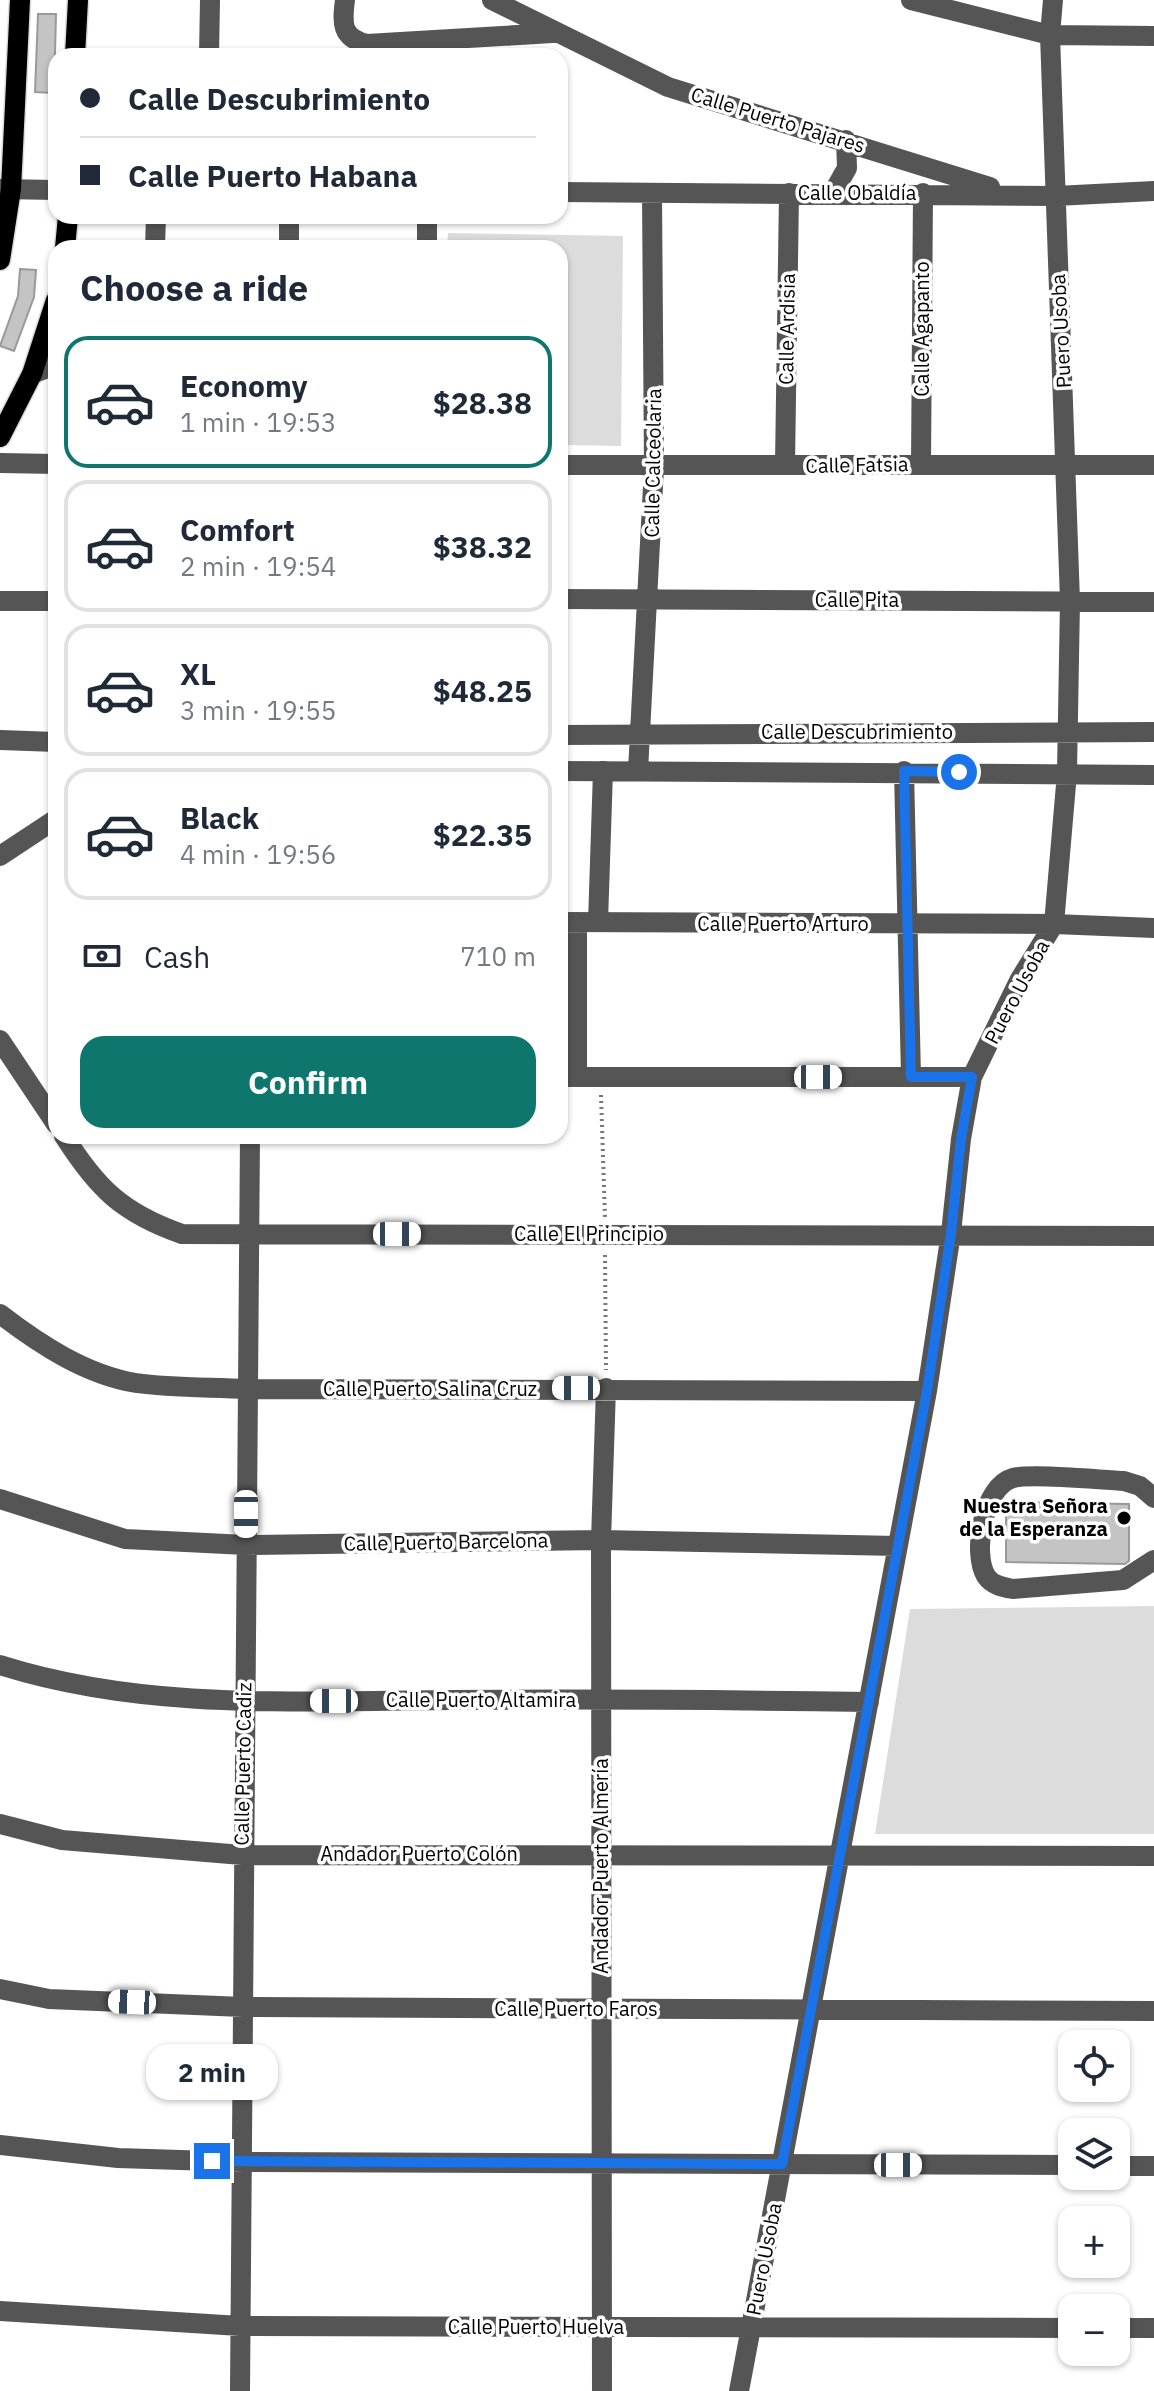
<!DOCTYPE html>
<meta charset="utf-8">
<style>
:root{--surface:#fff;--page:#f2f2f3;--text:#1f2937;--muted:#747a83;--line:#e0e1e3;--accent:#0f766e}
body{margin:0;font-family:"IBM Plex Sans",sans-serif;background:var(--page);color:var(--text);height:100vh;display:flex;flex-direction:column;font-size:30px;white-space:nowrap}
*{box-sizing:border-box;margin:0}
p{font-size:26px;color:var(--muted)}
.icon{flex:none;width:44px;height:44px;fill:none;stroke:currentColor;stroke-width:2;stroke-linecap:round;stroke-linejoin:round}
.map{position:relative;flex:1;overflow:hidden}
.drawer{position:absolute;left:48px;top:240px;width:520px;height:904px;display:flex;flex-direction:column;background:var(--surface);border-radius:24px;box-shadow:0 2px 6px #0004}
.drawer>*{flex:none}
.guide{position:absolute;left:48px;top:48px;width:520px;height:176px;border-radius:24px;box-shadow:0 2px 6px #0004;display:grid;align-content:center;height:176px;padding:0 32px;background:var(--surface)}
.buttons{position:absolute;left:1058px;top:2030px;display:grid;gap:16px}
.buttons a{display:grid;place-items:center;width:72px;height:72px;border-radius:16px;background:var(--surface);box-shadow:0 2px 6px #0004;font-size:40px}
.end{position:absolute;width:36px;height:36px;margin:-18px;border:10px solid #1a73e8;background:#fff;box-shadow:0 0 0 4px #fff}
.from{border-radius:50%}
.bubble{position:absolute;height:56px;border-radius:24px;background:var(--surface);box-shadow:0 2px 6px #0004;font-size:26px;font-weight:700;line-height:56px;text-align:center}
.car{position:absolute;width:24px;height:48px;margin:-24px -12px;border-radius:10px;box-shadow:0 0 6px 2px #0007;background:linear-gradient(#fff 24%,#345 0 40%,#fff 0 76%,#345 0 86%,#fff 0)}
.guide b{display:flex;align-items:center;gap:28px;height:76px;font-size:30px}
.guide b+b{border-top:2px solid var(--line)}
.guide i{width:20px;height:20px;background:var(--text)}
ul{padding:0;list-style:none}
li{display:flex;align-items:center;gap:24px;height:132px;margin:0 16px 12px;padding:0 16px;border:4px solid var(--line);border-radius:24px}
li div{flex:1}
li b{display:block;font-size:30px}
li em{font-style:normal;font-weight:700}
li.selected{border-color:var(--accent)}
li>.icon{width:72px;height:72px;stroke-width:1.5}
h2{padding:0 32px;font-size:36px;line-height:96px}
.pay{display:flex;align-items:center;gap:20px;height:88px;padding:0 32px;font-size:30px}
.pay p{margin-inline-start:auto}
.action{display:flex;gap:16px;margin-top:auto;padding:16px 32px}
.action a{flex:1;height:92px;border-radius:24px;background:var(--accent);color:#fff;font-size:32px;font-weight:700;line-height:92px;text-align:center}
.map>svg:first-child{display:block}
</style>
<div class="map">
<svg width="1154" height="2391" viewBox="0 0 1154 2391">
<rect width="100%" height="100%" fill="#fff"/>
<path fill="#dcdcdc" d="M448,233L623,236L621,446L560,445V248H447Z
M1154,1606V1834H875L910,1609Z"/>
<path fill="#c4c4c4" stroke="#999" stroke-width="2" d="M38,14H56L54,93L35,92Z
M20,269L36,270L34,297L14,351L0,346L18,296Z
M1006,1502L1129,1504V1561L1125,1564L1006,1562Z"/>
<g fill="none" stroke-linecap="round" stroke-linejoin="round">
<defs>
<path id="major" d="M75,56L78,0
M65,248L68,216
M0,260L11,189L20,0
M0,437L32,374L56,300"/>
</defs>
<use href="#major" stroke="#dbdbdb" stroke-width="23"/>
<path stroke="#777" stroke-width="4" stroke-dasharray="2 4" stroke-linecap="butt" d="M601,1095L605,1218
M605,1255L606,1370"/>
<path stroke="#555" stroke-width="20" d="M345,0C342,23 341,38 367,44L552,33
M492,0L668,87L990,187
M911,0L1050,35L1154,36
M209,56L210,0
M0,189L56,190
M560,192L1056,196L1154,191
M833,193L847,168L846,140
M155,248L156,216
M289,248V216
M427,248V216
M32,374L56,365
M0,463L56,464
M921,464L923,193
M560,465H1154
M785,465L789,193
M560,599L1154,602
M0,601H56
M560,735L1154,732
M0,740L56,742
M560,771L1154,775
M638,771L654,467L652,193
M904,771L911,1077
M0,856L56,819
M560,922L1054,924L1154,928
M577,922V1077
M598,922L603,771
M0,1040L56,1124
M560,1077H972
M64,1136C97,1188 122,1213 182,1234L1154,1236
M0,1314C39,1344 86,1375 136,1383C172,1388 211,1387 247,1389L927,1391
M1154,1498L1140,1486L1124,1481C1100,1480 1032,1473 1013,1478C983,1486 972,1553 986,1576C992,1585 1002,1587 1013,1589L1123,1580L1154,1560
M0,1499L125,1539L246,1545L601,1540L898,1546
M0,1665C145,1711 301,1701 451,1700C590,1699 730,1700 869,1702
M0,1824L62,1840L242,1855L1154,1856
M0,1989L49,1999L243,2007L1154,2011
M0,2145L118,2158L243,2162L1072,2165
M1116,2166H1154
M0,2311L240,2326L1072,2328
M1116,2328H1154
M240,2391L250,1136
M602,2391L601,1540L606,1388
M739,2391L927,1391L951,1233L961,1139L972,1077L1020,979L1054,924L1067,773L1070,601L1050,35L1053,0"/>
<use href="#major" stroke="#000" stroke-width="20"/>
</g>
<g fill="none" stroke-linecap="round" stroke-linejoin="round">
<path stroke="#1a73e8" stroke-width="10" d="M212,2161L782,2164L927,1391L951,1233L961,1139L972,1077H911L904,771L959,772"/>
</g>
<circle fill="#000" stroke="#fff" stroke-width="3" cx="1124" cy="1518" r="8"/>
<g text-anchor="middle" stroke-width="7" stroke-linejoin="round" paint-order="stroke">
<g font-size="20" fill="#000" stroke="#fff">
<text transform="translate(778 120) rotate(17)" y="7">Calle Puerto Pajares</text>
<text x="857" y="200">Calle Obaldía</text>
<text transform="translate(787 329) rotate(-89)" y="7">Calle Ardisia</text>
<text transform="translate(922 329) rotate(-90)" y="7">Calle Agapanto</text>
<text transform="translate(1061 331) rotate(-93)" y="7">Puero Usoba</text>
<text transform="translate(653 463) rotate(-89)" y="7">Calle Calceolaria</text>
<text transform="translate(857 465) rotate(-1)" y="7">Calle Fatsia</text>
<text x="857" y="607">Calle Pita</text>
<text x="857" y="739">Calle Descubrimiento</text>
<text x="783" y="931">Calle Puerto Arturo</text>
<text transform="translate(1017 992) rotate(-62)" y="7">Puero Usoba</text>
<text x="589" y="1241">Calle El Principio</text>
<text x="430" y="1396">Calle Puerto Salina Cruz</text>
<text transform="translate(446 1542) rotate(-1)" y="7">Calle Puerto Barcelona</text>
<text x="481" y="1707">Calle Puerto Altamira</text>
<text transform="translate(243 1764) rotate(-89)" y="7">Calle Puerto Cadiz</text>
<text x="419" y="1861">Andador Puerto Colón</text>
<text transform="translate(601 1866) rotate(-90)" y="7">Andador Puerto Almería</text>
<text x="576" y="2016">Calle Puerto Faros</text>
<text transform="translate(764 2259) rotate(-79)" y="7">Puero Usoba</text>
<text x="536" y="2334">Calle Puerto Huelva</text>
</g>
<g font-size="20" font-weight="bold" fill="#000" stroke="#fff" text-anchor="end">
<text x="1108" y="1513">Nuestra Señora<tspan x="1108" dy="23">de la Esperanza</tspan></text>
</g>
</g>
</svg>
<div class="buttons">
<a><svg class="icon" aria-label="locate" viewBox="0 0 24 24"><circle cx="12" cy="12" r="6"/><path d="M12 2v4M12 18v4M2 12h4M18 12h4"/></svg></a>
<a><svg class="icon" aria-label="layers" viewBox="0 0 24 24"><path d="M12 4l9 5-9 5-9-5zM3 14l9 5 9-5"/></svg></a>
<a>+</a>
<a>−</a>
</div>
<i class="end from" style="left:959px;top:772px"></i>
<i class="end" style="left:212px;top:2161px"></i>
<div class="bubble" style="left:146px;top:2044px;width:132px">2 min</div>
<i class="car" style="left:818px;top:1077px;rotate:90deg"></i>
<i class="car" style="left:397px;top:1234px;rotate:90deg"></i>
<i class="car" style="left:576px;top:1388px;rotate:270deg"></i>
<i class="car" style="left:246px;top:1514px;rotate:180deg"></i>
<i class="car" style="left:334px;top:1701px;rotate:270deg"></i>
<i class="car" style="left:132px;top:2002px;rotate:272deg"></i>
<i class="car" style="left:898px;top:2165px;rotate:90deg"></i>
<div class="guide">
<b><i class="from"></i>Calle Descubrimiento</b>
<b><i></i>Calle Puerto Habana</b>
</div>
<section class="drawer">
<h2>Choose a ride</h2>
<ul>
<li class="selected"><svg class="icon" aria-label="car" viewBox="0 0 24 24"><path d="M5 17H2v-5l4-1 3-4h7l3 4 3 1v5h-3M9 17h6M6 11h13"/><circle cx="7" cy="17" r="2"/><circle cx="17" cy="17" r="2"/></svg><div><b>Economy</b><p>1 min · 19:53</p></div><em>$28.38</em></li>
<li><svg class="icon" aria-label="car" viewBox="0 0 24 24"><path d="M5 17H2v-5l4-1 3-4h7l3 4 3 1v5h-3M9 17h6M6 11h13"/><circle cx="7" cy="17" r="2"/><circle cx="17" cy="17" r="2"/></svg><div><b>Comfort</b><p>2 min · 19:54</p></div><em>$38.32</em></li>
<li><svg class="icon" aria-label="car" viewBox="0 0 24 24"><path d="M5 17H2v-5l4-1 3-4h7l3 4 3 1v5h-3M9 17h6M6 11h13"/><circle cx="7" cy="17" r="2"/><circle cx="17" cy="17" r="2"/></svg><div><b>XL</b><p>3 min · 19:55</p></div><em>$48.25</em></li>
<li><svg class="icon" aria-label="car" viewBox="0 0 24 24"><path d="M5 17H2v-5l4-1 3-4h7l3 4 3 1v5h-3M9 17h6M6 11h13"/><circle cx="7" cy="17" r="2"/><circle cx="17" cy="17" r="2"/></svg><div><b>Black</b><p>4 min · 19:56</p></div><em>$22.35</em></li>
</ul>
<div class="pay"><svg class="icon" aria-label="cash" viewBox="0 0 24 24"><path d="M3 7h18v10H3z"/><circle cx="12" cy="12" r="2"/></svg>Cash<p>710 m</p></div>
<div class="action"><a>Confirm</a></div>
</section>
</div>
